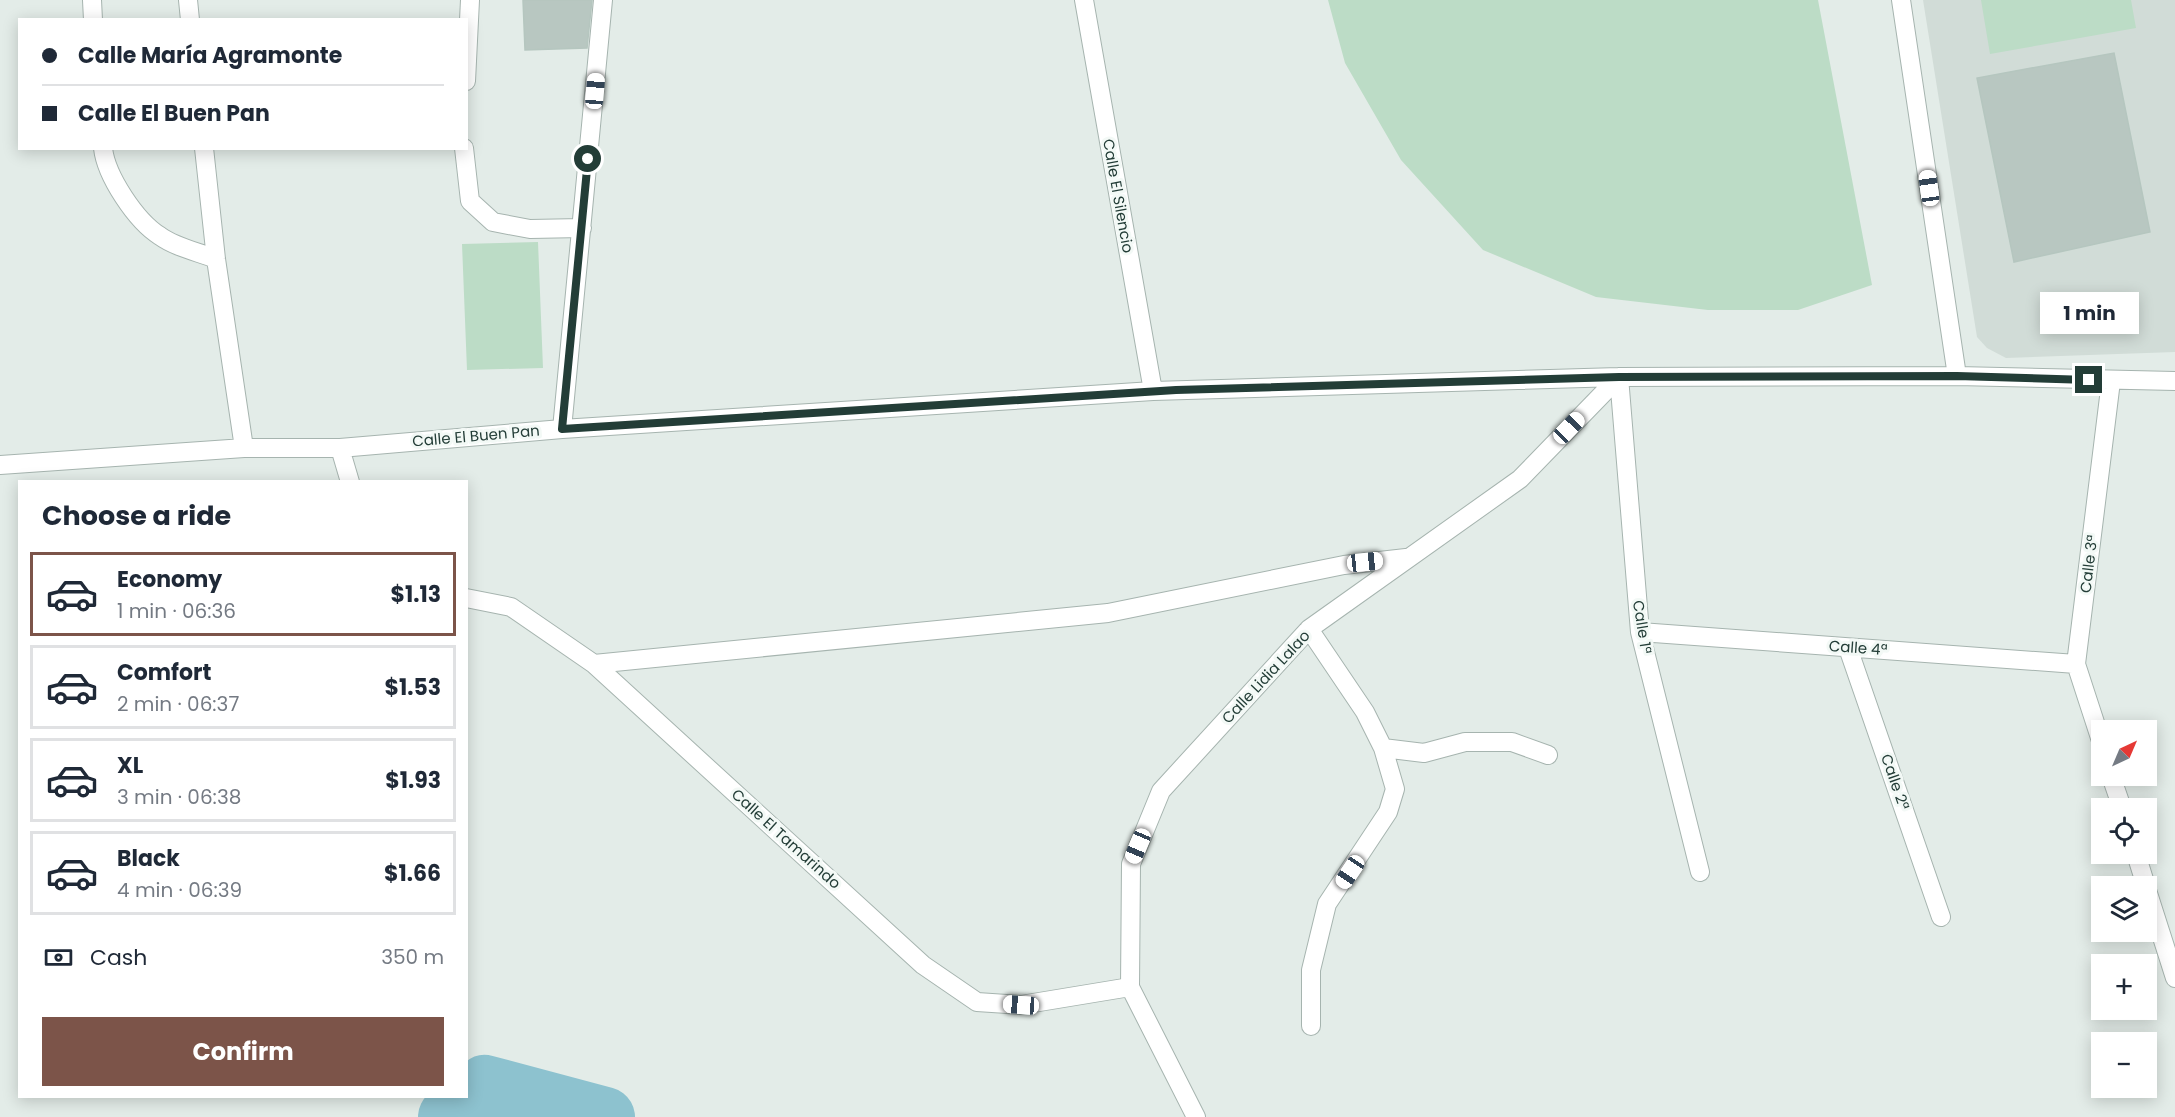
<!DOCTYPE html>
<meta charset="utf-8">
<style>
:root{--surface:#fff;--page:#f2f2f3;--text:#1f2937;--muted:#747a83;--line:#e0e1e3;--accent:#7c5449}
body{margin:0;font-family:Poppins,sans-serif;background:var(--page);color:var(--text);height:100vh;display:flex;flex-direction:column;font-size:22px;white-space:nowrap}
*{box-sizing:border-box;margin:0}
p{font-size:20px;color:var(--muted)}
.icon{flex:none;width:33px;height:33px;fill:none;stroke:currentColor;stroke-width:2;stroke-linecap:round;stroke-linejoin:round}
.map{position:relative;flex:1;overflow:hidden}
.sheet{position:absolute;left:18px;top:480px;width:450px;height:618px;display:flex;flex-direction:column;background:var(--surface);border-radius:0px;box-shadow:0 3px 15px #0003}
.sheet>*{flex:none}
.guide{position:absolute;left:18px;top:18px;width:450px;height:132px;border-radius:0px;box-shadow:0 3px 15px #0003;display:grid;align-content:center;height:132px;padding:0 24px;background:var(--surface)}
.needle{width:39px;rotate:44deg}
.controls{position:absolute;left:2091px;top:720px;display:grid;gap:12px}
.controls a{display:grid;place-items:center;width:66px;height:66px;border-radius:0px;background:var(--surface);box-shadow:0 3px 15px #0003;font-size:30px}
.end{position:absolute;width:27px;height:27px;margin:-14px;border:8px solid #233d37;background:#fff;box-shadow:0 0 0 3px #fff}
.from{border-radius:50%}
.bubble{position:absolute;height:42px;border-radius:0px;background:var(--surface);box-shadow:0 3px 15px #0003;font-size:20px;font-weight:700;line-height:42px;text-align:center}
.car{position:absolute;width:18px;height:36px;margin:-18px -9px;border-radius:8px;box-shadow:0 0 4px 2px #0007;background:linear-gradient(#fff 24%,#345 0 40%,#fff 0 76%,#345 0 86%,#fff 0)}
.guide b{display:flex;align-items:center;gap:21px;height:57px;font-size:22px}
.guide b+b{border-top:2px solid var(--line)}
.guide i{width:15px;height:15px;background:var(--text)}
ul{padding:0;list-style:none}
li{display:flex;align-items:center;gap:18px;height:84px;margin:0 12px 9px;padding:0 12px;border:3px solid var(--line);border-radius:0px}
li div{flex:1}
li b{display:block;font-size:22px}
li em{font-style:normal;font-weight:700}
li.selected{border-color:var(--accent)}
li>.icon{width:54px;height:54px;stroke-width:1.5}
h2{padding:0 24px;font-size:27px;line-height:72px}
.pay{display:flex;align-items:center;gap:15px;height:66px;padding:0 24px;font-size:22px}
.pay p{margin-inline-start:auto}
.primary-button{display:flex;gap:12px;margin-top:auto;padding:12px 24px}
.primary-button a{flex:1;height:69px;border-radius:0px;background:var(--accent);color:#fff;font-size:24px;font-weight:700;line-height:69px;text-align:center}
.map>svg:first-child{display:block}
</style>
<div class="map">
<svg width="2175" height="1117" viewBox="0 0 2175 1117">
<rect width="100%" height="100%" fill="#e3ece8"/>
<path fill="#d1dcd7" d="M1923,0H2175V352L2006,358L1987,348L1977,337Z"/>
<path fill="#bcdcc6" d="M1328,0H1818L1872,285L1798,310H1708L1596,297L1483,250L1401,160L1345,63Z
M1981,0H2131L2136,28L1990,54Z
M538,242L543,368L467,370L462,244Z"/>
<g fill="none" stroke-linecap="round" stroke-linejoin="round">
<path stroke="#8dc2cf" stroke-width="60" d="M448,1117L485,1085L605,1117"/>
</g>
<path fill="#b8c7c1" stroke="#b5c6bf" stroke-width="1.5" d="M523,0H592L587,48L525,50Z
M2114,53L2150,232L2014,262L1977,78Z"/>
<g fill="none" stroke-linecap="round" stroke-linejoin="round">
<defs>
<path id="minor" d="M92,0L93,20
M188,0L190,20
M1084,0L1153,391
M1901,0L1957,376
M466,81L470,0
M103,148C106,176 136,221 160,236C175,247 198,252 216,259
M204,148L216,259L244,448
M464,148L470,201L493,222L530,229L582,228
M1619,377L1640,632L1700,872
M562,429L603,0
M340,448L350,482
M0,465L244,448H340L562,429L1153,391L1619,377L1957,376L2175,381
M466,598L511,607L594,664L923,965L977,1002L1021,1005L1130,987
M1309,629L1365,712L1383,748L1395,789L1388,812L1327,904L1311,970V1026
M1640,632L2076,664
M1848,648L1941,917
M594,664L1108,613L1344,565L1406,558
M2102,744L2076,664L2111,381
M1383,748L1424,753L1465,742H1512L1548,755
M2111,776L2122,808
M2136,854L2146,886
M2146,887L2175,978
M1196,1117L1130,987L1131,864L1161,791L1309,629L1520,479L1619,377"/>
</defs>
<use href="#minor" stroke="#a6b4af" stroke-width="20"/>
<use href="#minor" stroke="#fff" stroke-width="18"/>
</g>
<g fill="none" stroke-linecap="round" stroke-linejoin="round">
<path stroke="#233d37" stroke-width="8" d="M588,159L562,429L1176,390L1619,377L1957,376L2089,380"/>
</g>
<g text-anchor="middle" stroke-width="6" stroke-linejoin="round" paint-order="stroke">
<g font-size="15" fill="#233d37" stroke="#f3f9f6">
<text transform="translate(1118 196) rotate(80)" y="5">Calle El Silencio</text>
<text transform="translate(476 436) rotate(-5)" y="5">Calle El Buen Pan</text>
<text transform="translate(2089 564) rotate(-83)" y="5">Calle 3ª</text>
<text transform="translate(1642 627) rotate(81)" y="5">Calle 1ª</text>
<text transform="translate(1858 648) rotate(4)" y="5">Calle 4ª</text>
<text transform="translate(1266 677) rotate(-47)" y="5">Calle Lidia Lalao</text>
<text transform="translate(1895 782) rotate(71)" y="5">Calle 2ª</text>
<text transform="translate(786 839) rotate(42)" y="5">Calle El Tamarindo</text>
</g>
</g>
</svg>
<div class="controls">
<a><svg class="needle" viewBox="-14 -14 28 28"><path d="M0-13l5 13h-10z" fill="#e53935"/><path d="M0 13l5-13h-10z" fill="#747a83"/></svg></a>
<a><svg class="icon" aria-label="locate" viewBox="0 0 24 24"><circle cx="12" cy="12" r="6"/><path d="M12 2v4M12 18v4M2 12h4M18 12h4"/></svg></a>
<a><svg class="icon" aria-label="layers" viewBox="0 0 24 24"><path d="M12 4l9 5-9 5-9-5zM3 14l9 5 9-5"/></svg></a>
<a>+</a>
<a>−</a>
</div>
<i class="end from" style="left:588px;top:159px"></i>
<i class="end" style="left:2089px;top:380px"></i>
<div class="bubble" style="left:2040px;top:292px;width:99px">1 min</div>
<i class="car" style="left:595px;top:91px;rotate:5deg"></i>
<i class="car" style="left:1929px;top:188px;rotate:352deg"></i>
<i class="car" style="left:1569px;top:428px;rotate:44deg"></i>
<i class="car" style="left:1365px;top:562px;rotate:84deg"></i>
<i class="car" style="left:1138px;top:846px;rotate:203deg"></i>
<i class="car" style="left:1350px;top:872px;rotate:214deg"></i>
<i class="car" style="left:1021px;top:1005px;rotate:274deg"></i>
<div class="guide">
<b><i class="from"></i>Calle María Agramonte</b>
<b><i></i>Calle El Buen Pan</b>
</div>
<section class="sheet">
<h2>Choose a ride</h2>
<ul>
<li class="selected"><svg class="icon" aria-label="car" viewBox="0 0 24 24"><path d="M5 17H2v-5l4-1 3-4h7l3 4 3 1v5h-3M9 17h6M6 11h13"/><circle cx="7" cy="17" r="2"/><circle cx="17" cy="17" r="2"/></svg><div><b>Economy</b><p>1 min · 06:36</p></div><em>$1.13</em></li>
<li><svg class="icon" aria-label="car" viewBox="0 0 24 24"><path d="M5 17H2v-5l4-1 3-4h7l3 4 3 1v5h-3M9 17h6M6 11h13"/><circle cx="7" cy="17" r="2"/><circle cx="17" cy="17" r="2"/></svg><div><b>Comfort</b><p>2 min · 06:37</p></div><em>$1.53</em></li>
<li><svg class="icon" aria-label="car" viewBox="0 0 24 24"><path d="M5 17H2v-5l4-1 3-4h7l3 4 3 1v5h-3M9 17h6M6 11h13"/><circle cx="7" cy="17" r="2"/><circle cx="17" cy="17" r="2"/></svg><div><b>XL</b><p>3 min · 06:38</p></div><em>$1.93</em></li>
<li><svg class="icon" aria-label="car" viewBox="0 0 24 24"><path d="M5 17H2v-5l4-1 3-4h7l3 4 3 1v5h-3M9 17h6M6 11h13"/><circle cx="7" cy="17" r="2"/><circle cx="17" cy="17" r="2"/></svg><div><b>Black</b><p>4 min · 06:39</p></div><em>$1.66</em></li>
</ul>
<div class="pay"><svg class="icon" aria-label="cash" viewBox="0 0 24 24"><path d="M3 7h18v10H3z"/><circle cx="12" cy="12" r="2"/></svg>Cash<p>350 m</p></div>
<div class="primary-button"><a>Confirm</a></div>
</section>
</div>
